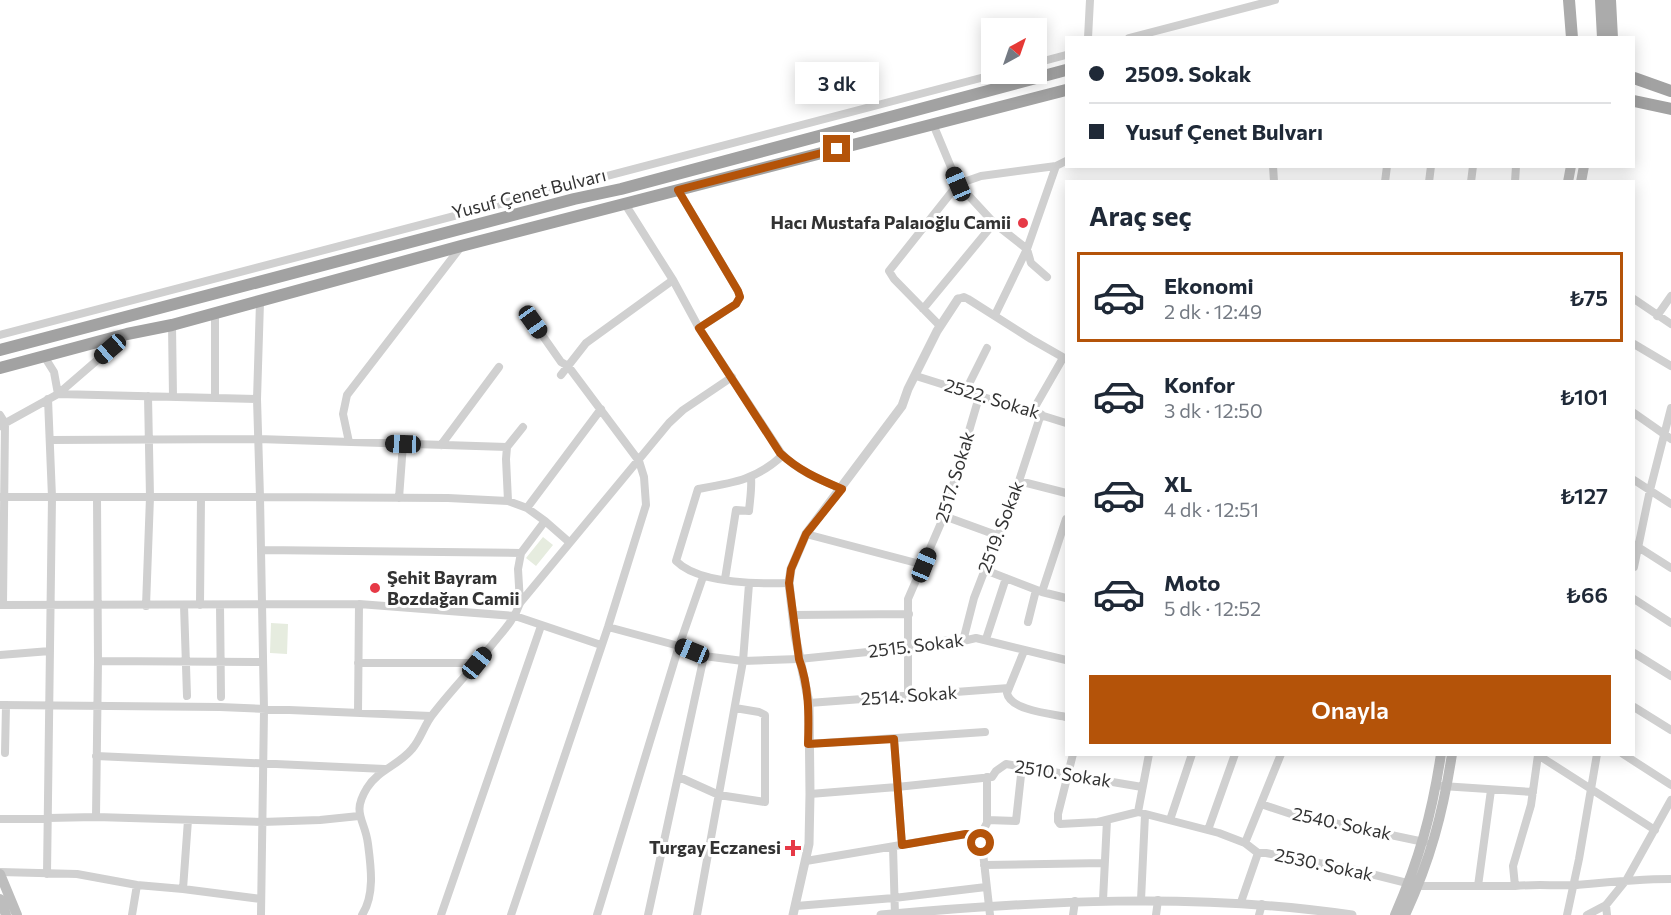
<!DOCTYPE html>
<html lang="tr">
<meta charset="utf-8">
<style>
:root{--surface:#fff;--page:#f2f2f3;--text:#1f2937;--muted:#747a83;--line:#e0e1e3;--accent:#b45309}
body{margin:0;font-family:Commissioner,sans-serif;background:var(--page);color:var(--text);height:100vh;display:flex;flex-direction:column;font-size:22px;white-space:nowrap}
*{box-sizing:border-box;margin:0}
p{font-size:20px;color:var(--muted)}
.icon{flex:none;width:33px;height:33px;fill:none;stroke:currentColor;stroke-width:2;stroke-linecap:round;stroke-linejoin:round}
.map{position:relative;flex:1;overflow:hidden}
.details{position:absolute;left:1065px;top:180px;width:570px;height:576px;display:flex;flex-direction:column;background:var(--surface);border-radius:0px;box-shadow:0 3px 15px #0003}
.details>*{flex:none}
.hud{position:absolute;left:1065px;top:36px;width:570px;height:132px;border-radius:0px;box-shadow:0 3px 15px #0003;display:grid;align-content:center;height:132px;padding:0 24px;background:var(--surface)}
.needle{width:39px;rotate:40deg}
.controls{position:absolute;left:981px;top:18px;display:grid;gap:12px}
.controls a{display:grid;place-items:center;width:66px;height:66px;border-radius:0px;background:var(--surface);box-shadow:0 3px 15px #0003;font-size:30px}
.end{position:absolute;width:27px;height:27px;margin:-14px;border:8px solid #b45309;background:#fff;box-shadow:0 0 0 3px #fff}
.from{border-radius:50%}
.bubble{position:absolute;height:42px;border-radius:0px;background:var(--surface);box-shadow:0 3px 15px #0003;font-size:20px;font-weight:600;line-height:42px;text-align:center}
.car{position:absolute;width:18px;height:36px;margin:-18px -9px;border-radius:8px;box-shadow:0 0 4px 2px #0007;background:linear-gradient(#222 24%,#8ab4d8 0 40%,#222 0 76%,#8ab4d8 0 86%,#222 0)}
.hud b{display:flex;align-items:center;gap:21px;height:57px;font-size:22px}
.hud b+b{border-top:2px solid var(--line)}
.hud i{width:15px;height:15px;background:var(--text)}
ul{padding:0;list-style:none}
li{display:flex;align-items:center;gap:18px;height:90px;margin:0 12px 9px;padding:0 12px;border:3px solid transparent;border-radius:0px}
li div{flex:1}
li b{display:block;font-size:22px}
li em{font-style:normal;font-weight:600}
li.selected{border-color:var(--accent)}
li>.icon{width:54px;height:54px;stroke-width:1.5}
h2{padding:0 24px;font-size:27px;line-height:72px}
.cta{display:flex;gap:12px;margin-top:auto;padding:12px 24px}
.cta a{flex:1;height:69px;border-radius:0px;background:var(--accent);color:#fff;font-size:24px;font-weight:600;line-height:69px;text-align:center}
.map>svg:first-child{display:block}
</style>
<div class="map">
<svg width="1671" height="915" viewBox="0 0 1671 915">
<rect width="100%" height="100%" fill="#fff"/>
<path fill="#e6ecdf" d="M543,537L553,545L536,566L526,558Z
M271,623L288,624L287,654L270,653Z"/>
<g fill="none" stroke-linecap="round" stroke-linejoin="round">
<path stroke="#d0d0d0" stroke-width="8" d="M1088,38L1090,0
M1129,38L1275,0
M1036,63L1066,55
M933,124L958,184L994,223L1027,249L1031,263L1047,277
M1273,166L1274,182
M1385,182L1387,166
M1429,182L1431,166
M1471,182L1473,166
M1515,182L1516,166
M678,190L738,291L740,297L736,304L699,328
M625,204L673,280L699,328L781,453C798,471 818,479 842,489
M958,299L964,297L968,299L1031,339L1066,359
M1634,299L1671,324
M260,302L257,399L260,497L448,498L508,501L527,508L545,521L569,542
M923,309L994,223
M995,315L1027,249L1056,166L1066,161
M1657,316L1671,296
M172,325L173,397
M940,326L894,279L889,271L958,184L981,176L1056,166
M0,335L996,74
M1634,344L1671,366
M44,356L54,372L58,394
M561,375L586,343L673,280
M916,376L1066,423
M965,392L987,348
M58,394L124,337
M215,398V313
M1032,412L1063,358
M1634,413L1671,439
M0,415L5,423L3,605
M0,426L58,394L257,399
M50,440L258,439L507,447
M349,442L343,414L347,395L460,248
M441,445L499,367
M783,455C756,480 733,483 698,489L676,561C699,584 758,584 789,583
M1634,480L1671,504
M1019,481L1066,493
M0,497H260L264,710L261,915
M399,498L403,444
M508,501L506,459L507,447L523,427
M527,508L601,409
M944,516L999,536
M806,534L924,565
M1635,545L1671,568
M261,550L521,553
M1634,567L1650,490L1671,408
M985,570L1042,592L1066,598
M725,579L736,510L749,511C750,499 752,488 751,477
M1042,592L1066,519
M1634,599L1671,623
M520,603L518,569L521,553L545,521
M0,605L359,604L515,616L601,645
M184,605L187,696
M200,605L201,497
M220,605L221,697
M146,606L150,497L148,396
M793,615L909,614
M1028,622L1036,590
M608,627L679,646L704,656L743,661L799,659L907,648L949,640L963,641L976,638L1066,660
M986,639L1006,578
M963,641L974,598L1019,481L1041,414
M1024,651L1007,693C1010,710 1051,714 1066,717
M1634,653L1671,676
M0,655L50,651
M98,661L262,662
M358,663H477
M908,696V599L944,516L979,397
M809,703L1009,688
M0,705L220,707L431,716
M1634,707L1671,730
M358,713L359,604
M894,739L902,845
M808,744L985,732
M5,753L6,705
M1073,754L1058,814V821L1060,824L1098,822L1138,812L1219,833L1245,843L1258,853H1266L1351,869L1419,886H1515
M1623,754L1671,785
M96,756L385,769
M679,777L719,795L765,802V715L759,712L735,708
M1442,786L1533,792
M810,794L897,787L992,777L996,771L1006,764L1142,787
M1261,804L1291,814L1424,842
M1138,812L1149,754
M96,817L98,661L97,497
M0,819L96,817L262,822L320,820L359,816
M987,820L1016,821L1022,766
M1170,820L1192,754
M1208,830L1235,754
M1655,830L1538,755L1531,805L1513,866L1515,886C1535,884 1556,886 1576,885C1608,882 1639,879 1671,879
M979,838L987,823V777
M1245,843L1281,754
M893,847L895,915
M806,861L966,834L976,835L981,843L983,853L990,915
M984,865L1104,863
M0,872L77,874L137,885L183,889L261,899
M47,874L52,497L48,399
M1478,886L1491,790
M183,889L188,820
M1103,900L1107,820
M1141,900L1145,815
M1241,902L1258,853
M1606,905L1607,915
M796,906L894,898L986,887
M132,915L137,885
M362,915C375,895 371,867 368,844C365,819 351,814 367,788C378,770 399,765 412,749C421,739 424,725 433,714C452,689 475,666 495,641C505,629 515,618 520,603L669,423L683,410L732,377
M441,915L541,626
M511,915L608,627L646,505L644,477L639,461L568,366L561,362L533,322
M597,915L679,646L703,577
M648,915L704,656
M697,915L743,661L749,584
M1073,915L1075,901
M1156,915L1158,900
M1259,915L1262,904
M1567,915L1579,859L1597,754
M1587,915L1606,905L1627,879L1671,800"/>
<path stroke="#d0d0d0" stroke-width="9" d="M793,915L809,844L810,794L809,703L795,635L789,583L791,569L806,534L902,406L908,389L937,331L958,299
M881,915C1038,901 1196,892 1352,915"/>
<path stroke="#bdbdbd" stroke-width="10" d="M1568,182L1571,166
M1581,182L1584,166
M0,874L17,915
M0,899L6,915
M1395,915C1419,860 1432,814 1441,754
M1405,915C1430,861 1443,813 1452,754"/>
<path stroke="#ababab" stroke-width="12" d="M1569,0L1572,38
M1601,0L1603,38
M1610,0L1612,38"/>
<path stroke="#a2a2a2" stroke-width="12" d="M1634,78L1671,91
M1634,101L1671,109
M0,350L574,199L621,189L1066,70
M0,368L127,334L172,325L461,246L1066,90"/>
</g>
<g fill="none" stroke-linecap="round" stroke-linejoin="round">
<path stroke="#b45309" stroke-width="8" d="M837,149L678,190L738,291L740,297L736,304L699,328L780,453C798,470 818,479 842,489L806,534L791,569L789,583L799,659C809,686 809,714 808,744L894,739L902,845L966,834L976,835L981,843"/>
</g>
<g fill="#e63946" stroke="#fff" stroke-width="2">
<circle cx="1023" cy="223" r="6"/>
<circle cx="375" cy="588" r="6"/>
<path d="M790 839h6v6h6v6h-6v6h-6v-6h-6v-6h6z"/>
</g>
<g text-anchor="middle" stroke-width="6" stroke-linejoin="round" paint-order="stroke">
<g font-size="18" fill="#333" stroke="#fff">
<text transform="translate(529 194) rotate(-14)" y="6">Yusuf Çenet Bulvarı</text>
<text transform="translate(992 399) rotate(17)" y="6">2522. Sokak</text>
<text transform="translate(955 477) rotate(-73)" y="6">2517. Sokak</text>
<text transform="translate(1001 527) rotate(-69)" y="6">2519. Sokak</text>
<text transform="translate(916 646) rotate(-7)" y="6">2515. Sokak</text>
<text transform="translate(909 696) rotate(-4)" y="6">2514. Sokak</text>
<text transform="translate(1063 774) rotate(9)" y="6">2510. Sokak</text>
<text transform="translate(1342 824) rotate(12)" y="6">2540. Sokak</text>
<text transform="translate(1324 865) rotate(12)" y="6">2530. Sokak</text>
</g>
<g font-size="18" font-weight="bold" fill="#333" stroke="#fff" text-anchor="end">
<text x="1011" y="229">Hacı Mustafa Palaıoğlu Camii</text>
<text x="387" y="584" text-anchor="start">Şehit Bayram<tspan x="387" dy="21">Bozdağan Camii</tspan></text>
<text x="781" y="854">Turgay Eczanesi</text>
</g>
</g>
</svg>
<div class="controls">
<a><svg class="needle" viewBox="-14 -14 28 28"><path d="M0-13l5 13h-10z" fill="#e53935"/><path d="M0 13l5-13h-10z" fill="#747a83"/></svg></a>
</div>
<i class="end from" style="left:981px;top:843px"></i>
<i class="end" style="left:837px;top:149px"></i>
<div class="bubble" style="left:795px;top:62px;width:84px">3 dk</div>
<i class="car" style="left:958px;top:184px;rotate:337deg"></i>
<i class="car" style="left:533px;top:322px;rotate:145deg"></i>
<i class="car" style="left:110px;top:349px;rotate:229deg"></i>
<i class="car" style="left:403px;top:444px;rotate:272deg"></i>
<i class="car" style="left:924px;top:565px;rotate:22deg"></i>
<i class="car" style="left:692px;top:651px;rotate:292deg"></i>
<i class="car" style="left:477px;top:663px;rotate:39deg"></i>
<div class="hud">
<b><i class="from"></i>2509. Sokak</b>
<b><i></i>Yusuf Çenet Bulvarı</b>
</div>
<section class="details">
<h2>Araç seç</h2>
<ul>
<li class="selected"><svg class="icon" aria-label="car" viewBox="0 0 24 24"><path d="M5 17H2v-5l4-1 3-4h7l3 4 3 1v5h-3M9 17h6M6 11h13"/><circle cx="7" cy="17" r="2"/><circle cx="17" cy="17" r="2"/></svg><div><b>Ekonomi</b><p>2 dk · 12:49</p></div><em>₺75</em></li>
<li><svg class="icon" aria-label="car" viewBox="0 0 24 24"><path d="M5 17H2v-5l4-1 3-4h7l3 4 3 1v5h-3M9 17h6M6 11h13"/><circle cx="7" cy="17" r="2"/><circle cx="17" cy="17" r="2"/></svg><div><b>Konfor</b><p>3 dk · 12:50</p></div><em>₺101</em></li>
<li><svg class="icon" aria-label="car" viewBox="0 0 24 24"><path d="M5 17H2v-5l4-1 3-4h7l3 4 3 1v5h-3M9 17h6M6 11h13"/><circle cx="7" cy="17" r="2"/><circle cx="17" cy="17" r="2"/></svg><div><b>XL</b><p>4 dk · 12:51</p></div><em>₺127</em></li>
<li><svg class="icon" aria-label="car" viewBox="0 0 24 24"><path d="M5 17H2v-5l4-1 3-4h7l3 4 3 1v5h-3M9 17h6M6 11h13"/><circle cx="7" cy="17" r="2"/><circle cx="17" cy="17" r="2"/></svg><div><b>Moto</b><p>5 dk · 12:52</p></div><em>₺66</em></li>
</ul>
<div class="cta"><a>Onayla</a></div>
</section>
</div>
